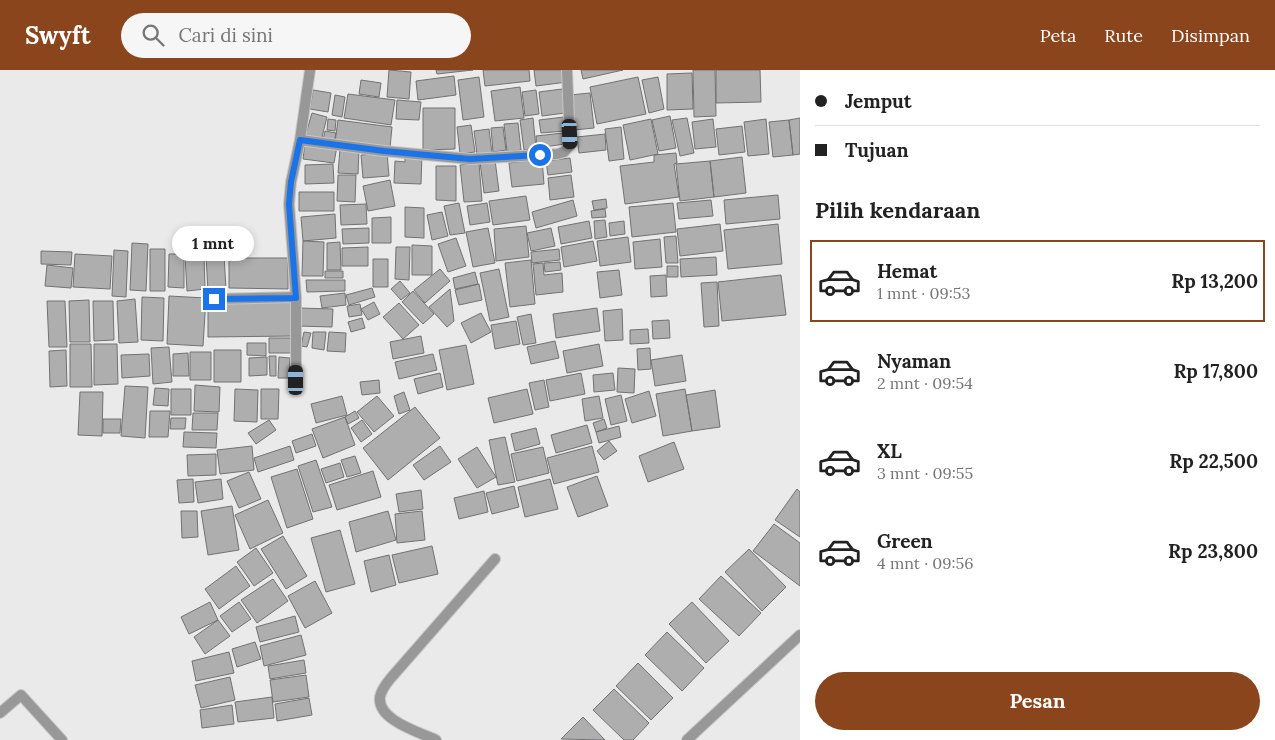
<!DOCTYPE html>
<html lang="id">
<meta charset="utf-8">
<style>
:root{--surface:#fff;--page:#f6f6f6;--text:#222;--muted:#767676;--line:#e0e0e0;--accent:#8a451d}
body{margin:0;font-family:Lora,serif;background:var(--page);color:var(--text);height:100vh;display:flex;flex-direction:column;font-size:19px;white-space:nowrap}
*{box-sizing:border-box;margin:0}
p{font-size:16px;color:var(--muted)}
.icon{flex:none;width:28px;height:28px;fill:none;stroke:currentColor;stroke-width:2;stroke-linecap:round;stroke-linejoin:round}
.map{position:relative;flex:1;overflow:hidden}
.details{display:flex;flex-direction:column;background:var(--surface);width:475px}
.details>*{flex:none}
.banner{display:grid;align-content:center;height:110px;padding:0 15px;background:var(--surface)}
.end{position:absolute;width:22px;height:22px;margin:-11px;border:6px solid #1a73e8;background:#fff;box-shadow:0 0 0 2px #fff}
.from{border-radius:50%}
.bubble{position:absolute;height:35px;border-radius:18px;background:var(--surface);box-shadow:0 2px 8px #0003;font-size:16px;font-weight:800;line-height:35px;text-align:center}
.car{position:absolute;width:15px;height:30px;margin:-15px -8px;border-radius:6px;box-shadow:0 0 4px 1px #0007;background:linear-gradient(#222 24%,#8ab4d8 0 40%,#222 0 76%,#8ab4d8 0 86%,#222 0)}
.banner b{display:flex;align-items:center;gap:18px;height:48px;font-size:19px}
.banner b+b{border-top:1px solid var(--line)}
.banner i{width:12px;height:12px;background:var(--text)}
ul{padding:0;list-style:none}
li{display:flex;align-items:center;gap:15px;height:82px;margin:0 10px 8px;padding:0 5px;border:2px solid transparent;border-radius:0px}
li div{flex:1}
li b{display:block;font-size:19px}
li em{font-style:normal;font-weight:800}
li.current{border-color:var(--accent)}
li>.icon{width:45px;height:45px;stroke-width:1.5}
h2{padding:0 15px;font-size:22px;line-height:60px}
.cta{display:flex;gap:10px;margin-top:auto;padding:10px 15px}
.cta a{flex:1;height:58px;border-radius:30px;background:var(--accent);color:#fff;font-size:20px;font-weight:800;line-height:58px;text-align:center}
header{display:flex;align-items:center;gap:30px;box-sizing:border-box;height:70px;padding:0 25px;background:var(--accent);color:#fff}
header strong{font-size:24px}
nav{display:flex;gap:28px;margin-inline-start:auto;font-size:18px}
.search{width:350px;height:45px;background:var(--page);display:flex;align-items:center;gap:12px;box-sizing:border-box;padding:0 18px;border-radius:28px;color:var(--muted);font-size:19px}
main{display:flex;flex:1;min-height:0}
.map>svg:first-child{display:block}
</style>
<header>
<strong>Swyft</strong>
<div class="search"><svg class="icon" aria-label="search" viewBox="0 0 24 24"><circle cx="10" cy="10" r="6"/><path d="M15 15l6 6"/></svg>Cari di sini</div>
<nav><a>Peta</a><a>Rute</a><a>Disimpan</a></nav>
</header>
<main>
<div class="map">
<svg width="800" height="670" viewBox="0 0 800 670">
<rect width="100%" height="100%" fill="#eaeaeb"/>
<path fill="#aeaeaf" stroke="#727273" d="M389,0L411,2L409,29L387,27Z
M436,0H473L437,4Z
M483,0H529L530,11L485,16Z
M534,0H566L567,12L536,16Z
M581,0H623L583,9Z
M693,0H715L716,46L694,47Z
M716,0H760L761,32L716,33Z
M692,3L693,39L667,40V4Z
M454,6L456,25L418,30L416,11Z
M479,7L484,47L463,50L458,10Z
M638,7L646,44L597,54L590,17Z
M658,7L664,39L649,43L642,10Z
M361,10L381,13L379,27L359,24Z
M520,17L524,48L495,51L491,21Z
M562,19L565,43L542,46L539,22Z
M313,20L331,23L328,42L310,39Z
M536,20L539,44L525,46L522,22Z
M590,23L594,58L574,60L570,25Z
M348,24L395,30L391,55L344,48Z
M335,25L345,27L342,47L332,45Z
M397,30L421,32L419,50L396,49Z
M423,38H455V79L423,80Z
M312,43L327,47L321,71L305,67Z
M670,46L676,78L659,81L652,50Z
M564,47L565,61L541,63L539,50Z
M533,48L536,78L524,80L520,50Z
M687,48L694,83L680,86L672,50Z
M800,48V84L793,85L789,50Z
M328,49L336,50L335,61L327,60Z
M651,49L658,84L630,90L623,55Z
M713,49L716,77L695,79L692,52Z
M766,49L769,84L748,86L744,52Z
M338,50L392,57L390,78L335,72Z
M789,50L793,85L773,87L769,52Z
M518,53L521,80L507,82L504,54Z
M471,55L475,82L460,84L457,57Z
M742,56L745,82L719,85L716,59Z
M503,57L506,80L493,82L491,58Z
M621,57L624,89L609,91L605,59Z
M489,59L492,83L477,84L474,61Z
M325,61L336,63L334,72L323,70Z
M563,63L565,74L537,78L536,66Z
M605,64L606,80L579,83L577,67Z
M305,72L337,76L334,93L303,89Z
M340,79L359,80L358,104L338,103Z
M387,83L389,106L363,108L361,85Z
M676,83L677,93L674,94L679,127L625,134L620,96L654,92V85Z
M405,84H422L421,114L394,113L395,91L405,92Z
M742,87L746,123L714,127L710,91Z
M570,88L572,102L548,105L546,91Z
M542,89L544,114L512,117L509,93Z
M495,90L499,121L484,123L480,92Z
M710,91L714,127L680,131L676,94Z
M479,93L482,131L464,132L460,95Z
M333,94L334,113L305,114V95Z
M436,96H456V131L436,130Z
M338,105H356L355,132L337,131Z
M571,105L574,127L550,130L548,108Z
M390,110L395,136L368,141L363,116Z
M299,122H334V141H299Z
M778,125L780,149L726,154L724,130Z
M526,126L530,150L493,155L489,131Z
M606,129L607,138L594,140L592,131Z
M573,130L577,146L536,158L532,142Z
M711,130L713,146L679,149L677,133Z
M459,133L465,163L450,165L444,136Z
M487,133L490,152L470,155L467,136Z
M673,133L676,162L632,167L629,137Z
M366,134L367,154L341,155L340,135Z
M405,137L424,138V168L405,167Z
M605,139L606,147L592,148L591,141Z
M442,142L448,166L432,170L427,145Z
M335,144L336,168L303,171L301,147Z
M391,147V173H372V148Z
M605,150L607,167L595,169L594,151Z
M589,151L592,168L561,174L558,157Z
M624,151L625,164L610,166L609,153Z
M720,154L723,181L680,186L677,159Z
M778,154L782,194L728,199L724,160Z
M526,156L529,187L496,191L494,159Z
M369,158V173L343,174L342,159Z
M488,158L495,193L473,197L466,162Z
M551,158L555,176L531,181L527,163Z
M676,166L678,193H666L664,167Z
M628,167L631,192L600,196L597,171Z
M456,168L466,196L448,202L438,174Z
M660,169L662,197L635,199L633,172Z
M303,171L324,172L323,206H302Z
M593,171L597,191L564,197L561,177Z
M340,172L341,200H327V173Z
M132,173L148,174L146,221L130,220Z
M412,175L432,176V205H412Z
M368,177V196H342V178Z
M396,177H410L409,210L395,209Z
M150,179H165V221H150Z
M559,179L560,190L532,193L531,182Z
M114,180L128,181L126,227L112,226Z
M41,181L72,182L71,195L41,194Z
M75,184L112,186L110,219L73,217Z
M169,184H184V218L168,217Z
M224,184L226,220L208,221L206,186Z
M204,185L205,219L187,221L185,186Z
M716,187L717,205L681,207L680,189Z
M229,188H288V219L229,218Z
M373,189H388V217H373Z
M531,190L535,234L510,237L505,193Z
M560,192L561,200L545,202L544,193Z
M543,193L544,205L562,203L563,222L536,225L533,194Z
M47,195L73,198L71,218L45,216Z
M667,196H678V207H667Z
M440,199L450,211L425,233L414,220Z
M499,199L509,247L490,251L480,203Z
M619,200L622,225L600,228L597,202Z
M325,201H343V208H325Z
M475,202L478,214L455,219L453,208Z
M666,205L667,226L651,227L650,206Z
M781,205L786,245L722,251L718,212Z
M306,210H345V221L307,222Z
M400,211L410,223L401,230L391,219Z
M717,212L719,256L704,257L701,213Z
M479,214L482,230L459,235L455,220Z
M372,218L375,227L349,235L346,225Z
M450,219L454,251L447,257L429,237Z
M413,221L434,244L423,254L402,232Z
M345,223L346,235L322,238L320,226Z
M169,226L206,228L203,276L167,274Z
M142,227L164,228L163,271L141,270Z
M135,229L138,272L119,273L117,231Z
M89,230L90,272H70L69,231Z
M47,231H65L67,277H49Z
M93,231H113L114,270L94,271Z
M293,232V266L208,267V233Z
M374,232L380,244L368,250L361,239Z
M399,233L419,255L403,269L383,247Z
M360,234L362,245L349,247L347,236Z
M299,238L333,239L332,257L298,256Z
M597,238L600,261L556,268L553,244Z
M622,239L623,270L605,271L603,241Z
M481,243L491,262L471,273L461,253Z
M531,244L536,273L523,275L517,247Z
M362,248L365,258L351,262L348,252Z
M669,250L670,268L653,269L652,251Z
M516,251L520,274L495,279L491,255Z
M648,259L649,273L630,274V260Z
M304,262L311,263L307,277L301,276Z
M313,262H326L324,280L312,278Z
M329,262L346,263L345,282L327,281Z
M421,266L424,283L393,289L390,272Z
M269,268H291V283H269Z
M555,271L559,288L531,294L527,277Z
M247,273H266V286L247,285Z
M70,274H91L92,317H70Z
M94,274H117L118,314L94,315Z
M599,274L603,296L567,303L563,281Z
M466,275L474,314L447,320L439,280Z
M169,277L172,312L153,314L151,278Z
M650,278L651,299L638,300L637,279Z
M66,280L67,316L50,317L49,281Z
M214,280H241V312H214Z
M190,282H211V310H190Z
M188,283L189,306H173V284Z
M149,284L150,306L122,308L121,285Z
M433,284L437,300L399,309L395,292Z
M682,285L686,311L655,316L651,290Z
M269,286H276V306H270Z
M267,287V305L249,306V288Z
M279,287L290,288L289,308H278Z
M618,298L635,299L634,323L617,322Z
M440,303L443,317L418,324L414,309Z
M581,303L585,324L550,331L546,310Z
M613,303L615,320L594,322L593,305Z
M379,310L380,323L362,325L360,312Z
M544,310L549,337L535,340L529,313Z
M195,315L220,317L219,342L194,341Z
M125,316L148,317L145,368L121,366Z
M155,318L169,319L168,336L153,335Z
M171,319H191V345H171Z
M235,319L258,320L257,352L234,351Z
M261,319H279L278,349H261Z
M527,319L533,344L494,353L488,328Z
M685,319L692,361L663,366L656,324Z
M715,320L720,357L692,361L686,325Z
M649,321L656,346L632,353L625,329Z
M80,322H103L102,366L78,365Z
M404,322L410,340L399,344L394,326Z
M621,325L627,351L611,355L605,329Z
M342,326L347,345L316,353L311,334Z
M377,326L394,346L374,362L357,342Z
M599,326L603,348L585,351L582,329Z
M415,337L440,368L388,410L363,378Z
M150,341H170L168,367H149Z
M355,341L359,348L348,354L345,347Z
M193,343H218L217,360H192Z
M345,347L355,375L323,388L312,359Z
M171,348H186L185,359H170Z
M103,349H121L120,363H103Z
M604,349L607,358L596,362L593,353Z
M269,350L276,360L256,374L248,363Z
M362,350L372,364L361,372L351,358Z
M587,355L592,373L556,383L551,365Z
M619,356L621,367L599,373L596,362Z
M536,358L540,374L515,381L511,364Z
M184,362L217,363L216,378L183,377Z
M312,364L316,376L296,383L292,371Z
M505,367L515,412L498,415L489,370Z
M609,371L617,381L604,390L597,381Z
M674,372L684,399L648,412L639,386Z
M252,376L254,400L220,404L217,380Z
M290,376L294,390L258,402L254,388Z
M440,376L451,392L424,410L413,395Z
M592,376L599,402L554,414L547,388Z
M477,377L496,407L477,418L458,389Z
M543,377L549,403L517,411L511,384Z
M216,384V405L188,406L187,385Z
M355,386L361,403L347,407L341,390Z
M316,390L332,437L313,442L298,396Z
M340,393L344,407L326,413L321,399Z
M297,399L313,449L287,458L271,407Z
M373,401L381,427L337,440L329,415Z
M249,402L261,429L239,438L227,411Z
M597,406L608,436L578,447L567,417Z
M193,409L194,432L179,433L177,410Z
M221,409L223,429L198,433L195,412Z
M550,409L558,439L525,447L518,417Z
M514,416L519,437L492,444L486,423Z
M797,419L800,422V467L775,450Z
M421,420L423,439L399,442L396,424Z
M484,421L488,442L459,449L454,428Z
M268,430L283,463L250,479L235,445Z
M232,436L239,480L208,485L201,441Z
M181,441H197L198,467L182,468Z
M388,441L396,470L356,482L349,452Z
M422,441L425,470L397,473L395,444Z
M774,454L800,473V516L753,481Z
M340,460L355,514L326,522L311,468Z
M283,466L307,506L286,519L261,479Z
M432,476L438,504L399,513L392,485Z
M256,478L273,503L254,516L237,492Z
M749,479L786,517L762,541L725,502Z
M389,485L396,515L371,522L364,491Z
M236,496L250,516L219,539L205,519Z
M721,506L761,543L739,566L699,529Z
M273,509L288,531L257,553L241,530Z
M315,511L332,543L305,558L288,526Z
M210,532L218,550L189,564L181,547Z
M239,532L251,549L232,562L220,546Z
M692,532L729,571L706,593L669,554Z
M295,546L299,562L260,572L256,557Z
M218,550L230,566L205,584L194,567Z
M667,562L704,598L682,621L645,585Z
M301,565L306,585L264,596L260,576Z
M255,572L261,589L237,597L232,579Z
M229,582L234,603L196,611L192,591Z
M304,590L306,603L270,609L268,596Z
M638,593L673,628L651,650L616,616Z
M306,605L309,627L273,632L270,610Z
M230,607L235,630L201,638L195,615Z
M614,619L649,653L633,670H624L593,640Z
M272,627L274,648L238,652L235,632Z
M309,628L312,645L277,651L275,634Z
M232,635L234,654L202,658L200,640Z
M583,647L605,670L561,669Z"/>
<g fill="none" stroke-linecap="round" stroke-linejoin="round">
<defs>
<path id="minor" d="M300,70L384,81L470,89L557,84L564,82L570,75L567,0
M213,229L296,227
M296,310V227L289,134L291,112L300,70L310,0
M0,643L21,625L62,670
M436,670C419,662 377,650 380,627C381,621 386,614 390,609L495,489
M687,670L800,565"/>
</defs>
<use href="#minor" stroke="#c7c7c8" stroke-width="12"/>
<use href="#minor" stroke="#999899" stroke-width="10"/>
</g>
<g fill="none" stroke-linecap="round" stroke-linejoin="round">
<path stroke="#1a73e8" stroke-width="6" d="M214,229L296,228L289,134L291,112L300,70L384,81L470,89L540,85"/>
</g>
</svg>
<i class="end from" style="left:540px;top:85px"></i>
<i class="end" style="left:214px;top:229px"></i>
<div class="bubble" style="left:172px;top:156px;width:82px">1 mnt</div>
<i class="car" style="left:570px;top:64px;rotate:177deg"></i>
<i class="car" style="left:296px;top:310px;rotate:0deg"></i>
</div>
<section class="details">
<div class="banner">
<b><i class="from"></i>Jemput</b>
<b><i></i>Tujuan</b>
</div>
<h2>Pilih kendaraan</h2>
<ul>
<li class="current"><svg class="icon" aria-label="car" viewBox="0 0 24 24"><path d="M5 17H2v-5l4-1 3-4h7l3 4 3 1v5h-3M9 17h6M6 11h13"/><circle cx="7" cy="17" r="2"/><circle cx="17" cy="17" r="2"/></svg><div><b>Hemat</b><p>1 mnt · 09:53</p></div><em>Rp 13,200</em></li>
<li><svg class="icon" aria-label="car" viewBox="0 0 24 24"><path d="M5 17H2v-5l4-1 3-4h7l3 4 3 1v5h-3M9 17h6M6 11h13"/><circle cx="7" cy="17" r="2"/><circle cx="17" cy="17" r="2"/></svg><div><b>Nyaman</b><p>2 mnt · 09:54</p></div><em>Rp 17,800</em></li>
<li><svg class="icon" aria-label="car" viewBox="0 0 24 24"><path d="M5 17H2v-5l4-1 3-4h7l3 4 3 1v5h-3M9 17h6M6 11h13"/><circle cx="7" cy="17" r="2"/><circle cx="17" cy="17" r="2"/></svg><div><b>XL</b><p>3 mnt · 09:55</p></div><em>Rp 22,500</em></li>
<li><svg class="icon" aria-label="car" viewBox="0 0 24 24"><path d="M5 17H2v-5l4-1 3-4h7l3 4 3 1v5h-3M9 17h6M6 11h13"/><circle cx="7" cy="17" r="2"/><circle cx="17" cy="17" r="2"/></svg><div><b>Green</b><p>4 mnt · 09:56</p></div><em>Rp 23,800</em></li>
</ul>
<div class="cta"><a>Pesan</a></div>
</section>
</main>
